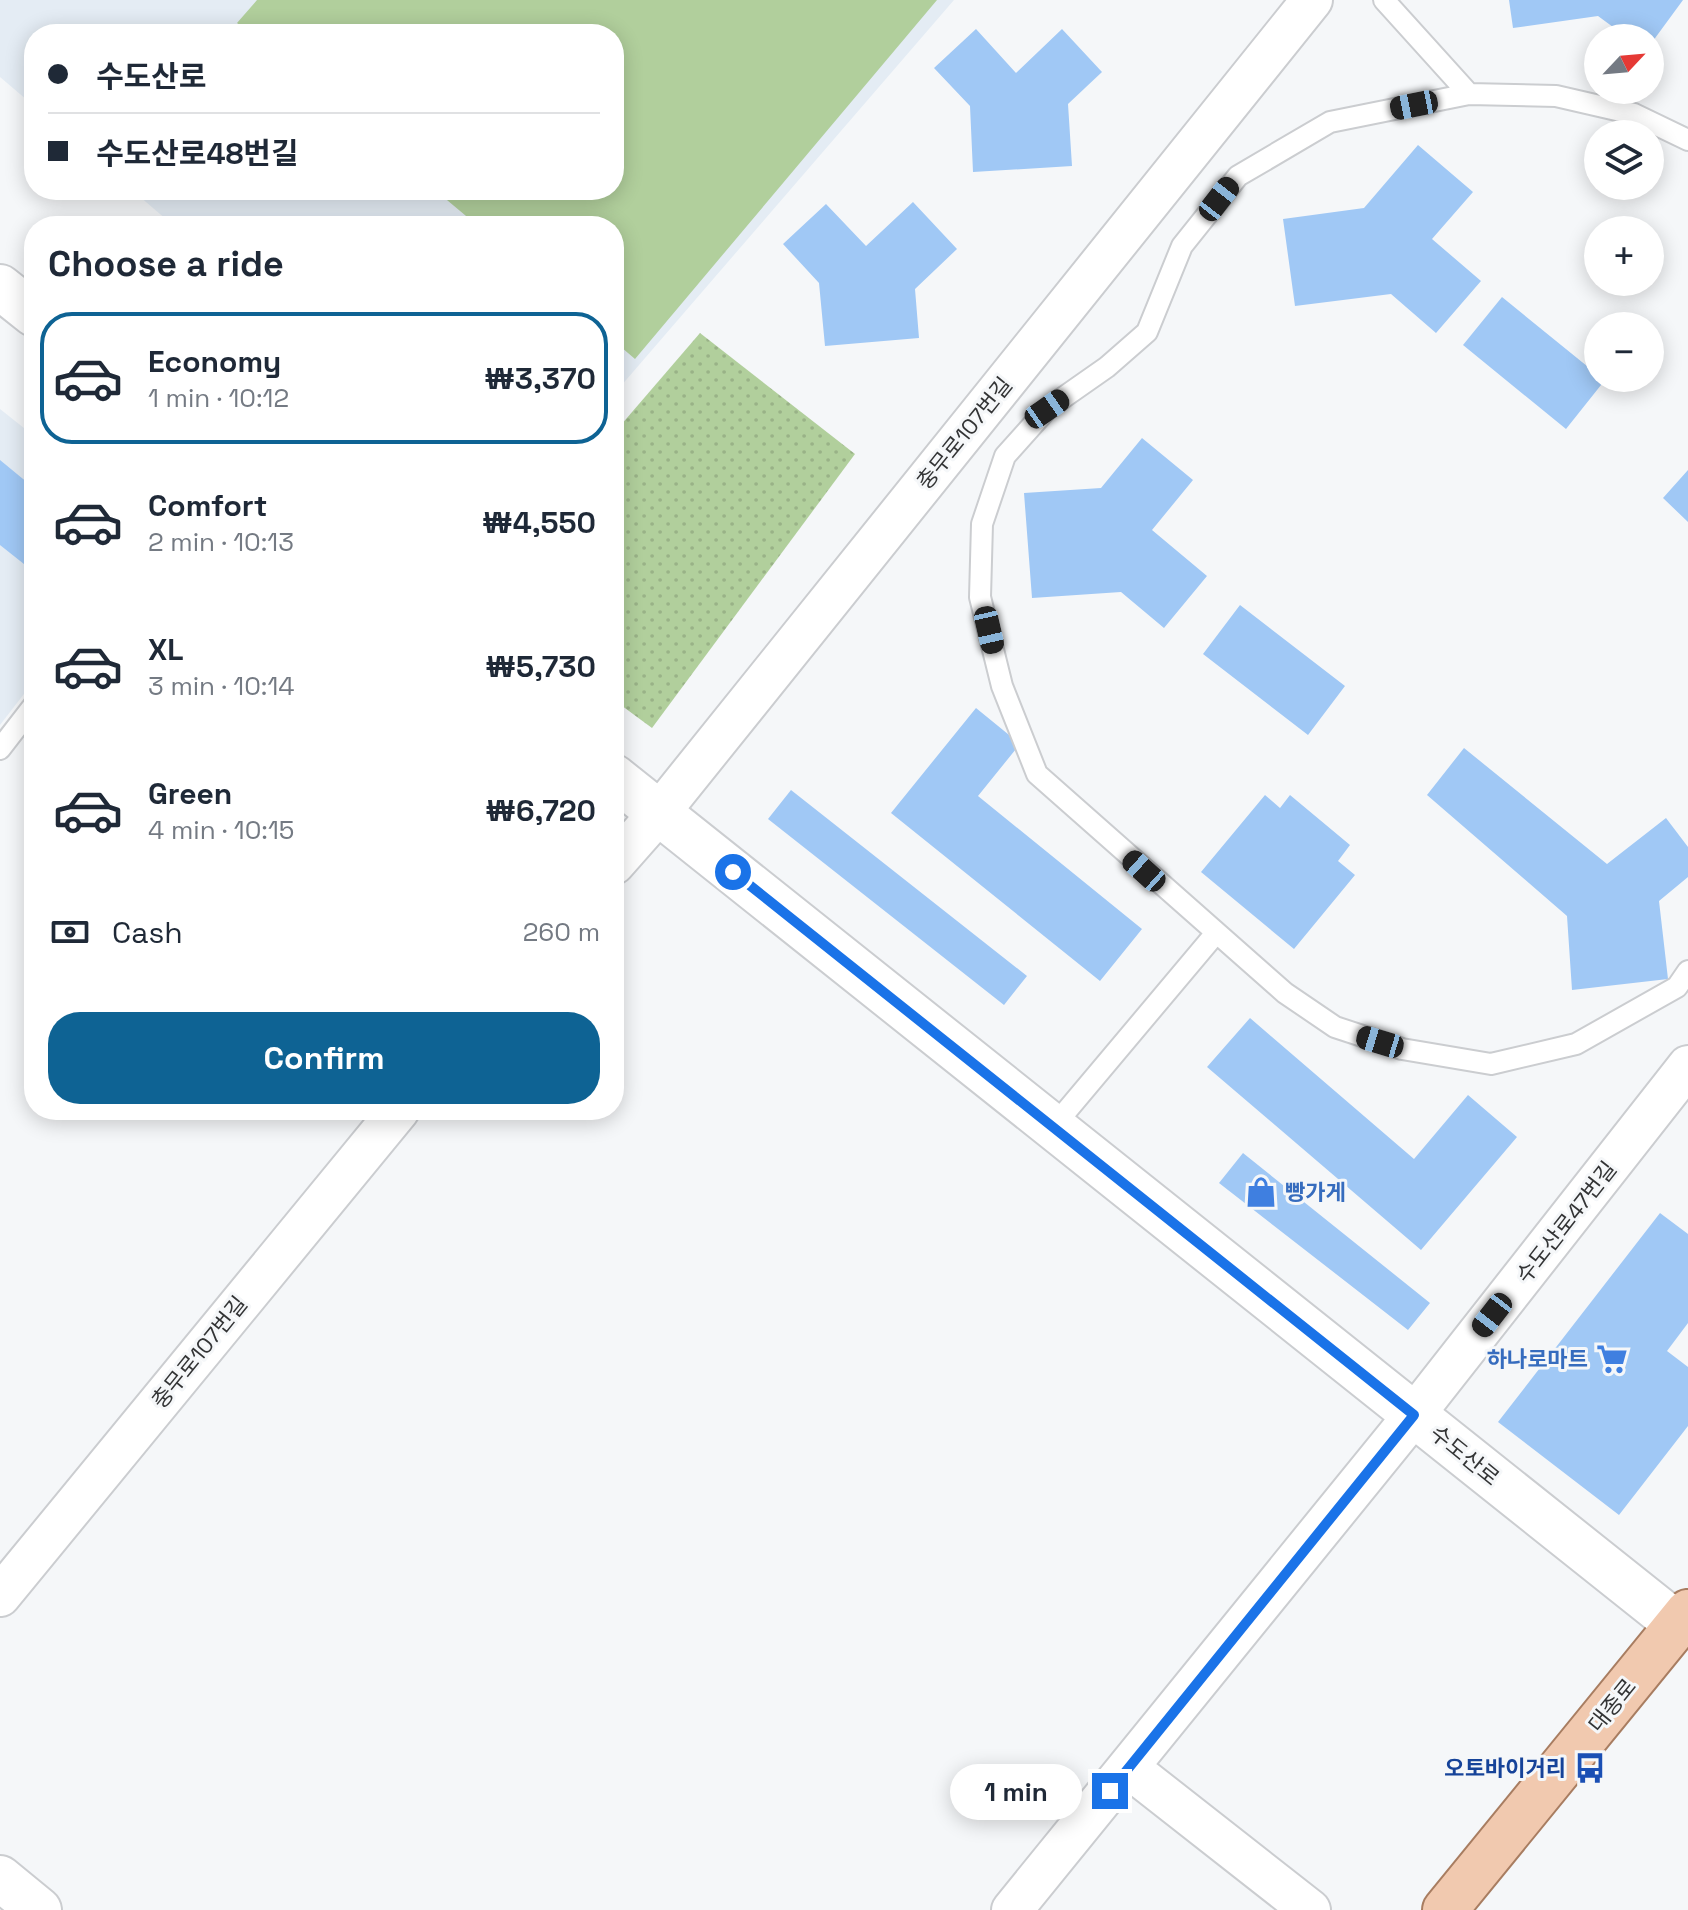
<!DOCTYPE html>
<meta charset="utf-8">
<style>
:root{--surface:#fff;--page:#f2f2f3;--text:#1f2937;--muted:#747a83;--line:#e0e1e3;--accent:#0e6394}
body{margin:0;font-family:"Space Grotesk","Noto Sans KR",sans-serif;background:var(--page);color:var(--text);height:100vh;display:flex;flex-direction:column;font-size:30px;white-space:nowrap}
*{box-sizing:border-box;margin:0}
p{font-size:26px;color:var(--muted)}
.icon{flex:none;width:44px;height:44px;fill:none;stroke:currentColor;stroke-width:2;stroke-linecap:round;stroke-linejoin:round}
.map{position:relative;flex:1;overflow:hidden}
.sheet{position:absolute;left:24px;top:216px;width:600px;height:904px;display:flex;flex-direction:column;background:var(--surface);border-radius:32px;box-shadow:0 4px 20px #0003}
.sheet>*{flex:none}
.guide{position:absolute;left:24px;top:24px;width:600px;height:176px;border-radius:32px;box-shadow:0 4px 20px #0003;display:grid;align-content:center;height:176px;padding:0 24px;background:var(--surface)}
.needle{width:52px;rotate:64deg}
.controls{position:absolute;left:1584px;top:24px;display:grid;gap:16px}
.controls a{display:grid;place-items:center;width:80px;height:80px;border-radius:50%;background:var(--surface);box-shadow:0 4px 20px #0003;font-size:40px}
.end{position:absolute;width:36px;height:36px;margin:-18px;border:10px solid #1a73e8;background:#fff;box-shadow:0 0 0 4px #fff}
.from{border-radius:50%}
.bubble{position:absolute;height:56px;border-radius:28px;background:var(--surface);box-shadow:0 4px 20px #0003;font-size:26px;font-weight:800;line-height:56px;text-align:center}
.car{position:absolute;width:24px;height:48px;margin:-24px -12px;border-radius:10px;box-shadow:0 0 6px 2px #0007;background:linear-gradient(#222 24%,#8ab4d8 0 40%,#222 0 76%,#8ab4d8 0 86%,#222 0)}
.guide b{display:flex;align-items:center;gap:28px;height:76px;font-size:30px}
.guide b+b{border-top:2px solid var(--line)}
.guide i{width:20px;height:20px;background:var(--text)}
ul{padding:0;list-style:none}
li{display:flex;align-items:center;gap:24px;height:132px;margin:0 16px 12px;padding:0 8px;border:4px solid transparent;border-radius:32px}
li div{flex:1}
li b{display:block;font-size:30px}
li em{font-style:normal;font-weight:800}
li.current{border-color:var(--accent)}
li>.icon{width:72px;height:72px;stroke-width:1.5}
h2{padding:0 24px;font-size:36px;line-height:96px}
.pay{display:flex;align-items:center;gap:20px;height:88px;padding:0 24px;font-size:30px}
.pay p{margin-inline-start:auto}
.action{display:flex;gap:16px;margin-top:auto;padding:16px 24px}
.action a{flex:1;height:92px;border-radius:32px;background:var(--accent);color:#fff;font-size:32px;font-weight:800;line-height:92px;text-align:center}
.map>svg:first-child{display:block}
</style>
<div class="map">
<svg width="1688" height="1910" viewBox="0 0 1688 1910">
<defs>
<pattern id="park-dots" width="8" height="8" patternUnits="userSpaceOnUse" patternTransform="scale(2)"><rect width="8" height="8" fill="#b1cf9c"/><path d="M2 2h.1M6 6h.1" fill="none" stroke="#99b287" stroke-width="1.8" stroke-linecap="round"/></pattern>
</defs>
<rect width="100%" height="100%" fill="#f5f7f9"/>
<path fill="#e4ecf4" d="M0,0H954L614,394V226H174L132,190H614V34H34V106L0,77Z
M0,409L34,436V681L0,725Z"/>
<path fill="url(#park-dots)" d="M700,333L855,454L652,728L614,700V433Z"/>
<path fill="#b1cf9c" d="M257,0H937L635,359L614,341V226H478L435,190H614V34H251L237,23Z"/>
<path fill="#a0c8f5" d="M1509,0H1683L1650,45V38H1628L1598,16L1513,28Z
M976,29L1016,73L1062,29L1102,72L1068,104L1072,166L973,172L970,106L934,68Z
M1418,145L1473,192L1432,239L1481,281L1436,333L1391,294L1295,306L1283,219L1364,208Z
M913,202L957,249L915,289L919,338L825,346L819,283L783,244L826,204L866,246Z
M1502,297L1598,375V378L1605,380L1566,429L1463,345Z
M1142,438L1193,480L1152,530L1207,576L1164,628L1121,592L1032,598L1024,493L1101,488Z
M0,460L34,488V572L0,545Z
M1688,470V522L1663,498Z
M1240,605L1345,686L1308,735L1203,654Z
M976,708L1020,744L978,796L1142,929L1100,981L891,813Z
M1464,748L1607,864L1666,818L1688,847V877L1659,901L1668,979L1572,990L1567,916L1427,795Z
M791,790L1027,976L1004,1005L768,819Z
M1265,795L1280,808L1290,795L1350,845L1338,861L1355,875L1294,949L1201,872Z
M1250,1018L1414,1159L1468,1095L1517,1137L1421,1250L1207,1067Z
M1243,1153L1430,1303L1408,1330L1219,1183Z
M1660,1213L1688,1234V1323L1667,1351L1688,1367V1426L1619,1515L1498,1422Z"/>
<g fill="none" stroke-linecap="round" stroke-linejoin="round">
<defs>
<path id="lane" d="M1384,0L1469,94
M1688,140L1634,114L1556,96L1469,94L1330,122L1238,176L1182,246L1147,332L1107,367L1047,409L1005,456L982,524L980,597L1002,686L1037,774L1285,993L1335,1027L1402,1049L1491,1064L1576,1044L1677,987L1688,971
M0,749L34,705
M1053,1127L1216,933"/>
<path id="street" d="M614,864L659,813L1312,0
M0,1596L399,1110
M1129,1768L1310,1910
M1012,1910L1414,1415L1688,1066"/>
<path id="secondary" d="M0,287L34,314
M614,777L1678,1625
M0,1878L39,1910"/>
<path id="primary" d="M1445,1910L1688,1612"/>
</defs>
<use href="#lane" stroke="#cbcdd0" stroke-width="24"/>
<use href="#street" stroke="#cbcdd0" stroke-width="44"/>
<use href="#secondary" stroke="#cbcdd0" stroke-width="48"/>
<use href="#primary" stroke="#a87d61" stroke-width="48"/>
<use href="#lane" stroke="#fff" stroke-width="20"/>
<use href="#street" stroke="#fff" stroke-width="40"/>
<use href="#secondary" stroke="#fff" stroke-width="44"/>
<use href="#primary" stroke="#f1c9af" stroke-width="44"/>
</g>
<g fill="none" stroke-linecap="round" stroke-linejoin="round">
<path stroke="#1a73e8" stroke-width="10" d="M733,872L1414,1415L1110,1791"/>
</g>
<defs>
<symbol id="shop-bare" viewBox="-9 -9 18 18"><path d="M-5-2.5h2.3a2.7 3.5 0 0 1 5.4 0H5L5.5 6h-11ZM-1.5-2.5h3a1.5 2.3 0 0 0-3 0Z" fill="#3f7fe0" stroke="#f5f7f9" stroke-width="2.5" paint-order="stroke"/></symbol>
<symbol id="supermarket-bare" viewBox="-9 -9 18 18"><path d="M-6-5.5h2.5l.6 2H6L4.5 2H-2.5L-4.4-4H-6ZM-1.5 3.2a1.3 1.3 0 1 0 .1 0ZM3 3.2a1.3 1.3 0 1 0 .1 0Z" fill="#3f7fe0" stroke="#f5f7f9" stroke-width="2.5" paint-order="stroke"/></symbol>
<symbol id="bus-bare" viewBox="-9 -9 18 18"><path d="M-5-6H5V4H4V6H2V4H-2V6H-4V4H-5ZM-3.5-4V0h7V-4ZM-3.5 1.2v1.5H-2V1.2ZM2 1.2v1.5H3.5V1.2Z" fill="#1a4fb4" stroke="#f5f7f9" stroke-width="2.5" paint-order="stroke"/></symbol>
</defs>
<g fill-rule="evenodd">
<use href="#shop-bare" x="1239" y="1170" width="44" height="44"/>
<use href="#supermarket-bare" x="1590" y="1337" width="44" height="44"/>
<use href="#bus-bare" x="1568" y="1746" width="44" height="44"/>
</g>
<g text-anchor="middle" stroke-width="6" stroke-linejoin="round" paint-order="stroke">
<g font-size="22" fill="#333435" stroke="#f5f7f9">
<text transform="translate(964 433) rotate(-51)" y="8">충무로107번길</text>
<text transform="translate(1566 1222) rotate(-52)" y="8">수도산로47번길</text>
<text transform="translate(199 1352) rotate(-51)" y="8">충무로107번길</text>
<text transform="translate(1465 1455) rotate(39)" y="8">수도산로</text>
<text transform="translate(1612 1705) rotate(-51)" y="8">대종로</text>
</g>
<g font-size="22" font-weight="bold" fill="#366cbe" stroke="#f5f7f9" text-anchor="start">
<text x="1285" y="1200">빵가게</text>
<text x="1588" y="1367" text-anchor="end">하나로마트</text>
</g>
<g font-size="22" font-weight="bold" fill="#164399" stroke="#f5f7f9" text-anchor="end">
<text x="1566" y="1776">오토바이거리</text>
</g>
</g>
</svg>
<div class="controls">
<a><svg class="needle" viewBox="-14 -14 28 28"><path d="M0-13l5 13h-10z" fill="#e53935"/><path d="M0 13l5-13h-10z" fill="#747a83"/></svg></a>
<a><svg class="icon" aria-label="layers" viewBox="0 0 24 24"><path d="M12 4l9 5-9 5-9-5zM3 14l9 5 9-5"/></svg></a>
<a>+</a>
<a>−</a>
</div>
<i class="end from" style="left:733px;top:872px"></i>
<i class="end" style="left:1110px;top:1791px"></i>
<div class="bubble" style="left:950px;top:1764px;width:132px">1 min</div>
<i class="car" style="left:1414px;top:105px;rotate:259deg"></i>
<i class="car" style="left:1219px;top:199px;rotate:38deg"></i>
<i class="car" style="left:1047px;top:409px;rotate:55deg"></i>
<i class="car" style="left:989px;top:630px;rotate:167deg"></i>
<i class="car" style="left:1144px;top:871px;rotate:312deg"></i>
<i class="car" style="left:1380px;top:1042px;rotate:287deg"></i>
<i class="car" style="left:1492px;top:1315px;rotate:218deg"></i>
<div class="guide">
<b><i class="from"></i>수도산로</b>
<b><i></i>수도산로48번길</b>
</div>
<section class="sheet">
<h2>Choose a ride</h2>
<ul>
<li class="current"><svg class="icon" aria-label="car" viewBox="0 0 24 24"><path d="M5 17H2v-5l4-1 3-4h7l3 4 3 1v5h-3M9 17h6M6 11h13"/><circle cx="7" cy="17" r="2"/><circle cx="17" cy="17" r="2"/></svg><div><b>Economy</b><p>1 min · 10:12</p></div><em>₩3,370</em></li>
<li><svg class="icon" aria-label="car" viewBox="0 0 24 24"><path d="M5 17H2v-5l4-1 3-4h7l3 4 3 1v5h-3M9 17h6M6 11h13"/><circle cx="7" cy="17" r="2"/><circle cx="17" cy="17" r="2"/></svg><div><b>Comfort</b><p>2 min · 10:13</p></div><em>₩4,550</em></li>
<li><svg class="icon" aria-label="car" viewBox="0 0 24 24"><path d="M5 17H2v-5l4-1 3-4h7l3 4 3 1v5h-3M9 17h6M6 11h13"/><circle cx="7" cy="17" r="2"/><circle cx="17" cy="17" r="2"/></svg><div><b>XL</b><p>3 min · 10:14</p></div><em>₩5,730</em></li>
<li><svg class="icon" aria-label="car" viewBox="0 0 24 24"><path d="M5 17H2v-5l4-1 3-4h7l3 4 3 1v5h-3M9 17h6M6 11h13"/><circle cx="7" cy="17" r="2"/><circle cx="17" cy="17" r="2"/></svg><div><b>Green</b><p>4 min · 10:15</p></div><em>₩6,720</em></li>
</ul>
<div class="pay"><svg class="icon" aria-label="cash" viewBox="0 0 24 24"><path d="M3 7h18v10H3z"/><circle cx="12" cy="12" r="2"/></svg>Cash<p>260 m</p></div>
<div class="action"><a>Confirm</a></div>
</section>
</div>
